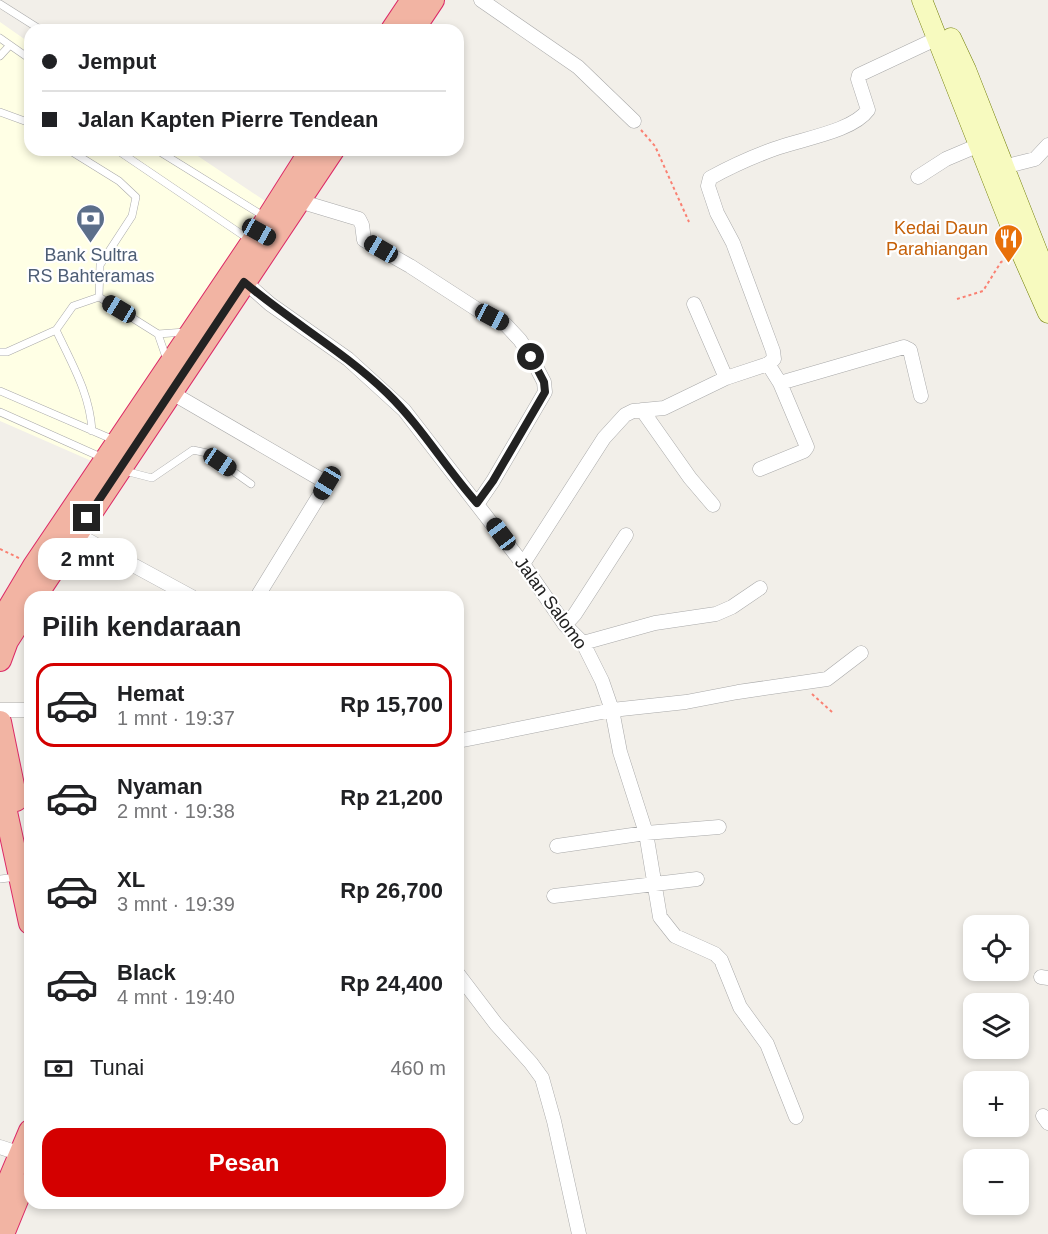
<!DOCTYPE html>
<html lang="id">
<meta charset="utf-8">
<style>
:root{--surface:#fff;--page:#f6f6f6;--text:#202124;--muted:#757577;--line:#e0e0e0;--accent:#d40000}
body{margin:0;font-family:Arial,sans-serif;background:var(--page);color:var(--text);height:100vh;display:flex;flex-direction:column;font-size:22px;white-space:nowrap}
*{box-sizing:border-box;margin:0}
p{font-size:20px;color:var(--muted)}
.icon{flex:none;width:33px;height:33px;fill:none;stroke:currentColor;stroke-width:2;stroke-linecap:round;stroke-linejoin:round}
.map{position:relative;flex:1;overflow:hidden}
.details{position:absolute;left:24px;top:591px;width:440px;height:618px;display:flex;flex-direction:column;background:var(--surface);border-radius:18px;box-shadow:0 3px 9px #0003}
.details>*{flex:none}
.hud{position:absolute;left:24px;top:24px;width:440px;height:132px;border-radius:18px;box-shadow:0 3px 9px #0003;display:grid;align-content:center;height:132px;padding:0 18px;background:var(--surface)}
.controls{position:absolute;left:963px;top:915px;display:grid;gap:12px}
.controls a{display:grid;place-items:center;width:66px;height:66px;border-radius:12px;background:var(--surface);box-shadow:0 3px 9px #0003;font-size:30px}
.end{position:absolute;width:27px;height:27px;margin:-14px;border:8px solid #222;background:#fff;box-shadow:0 0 0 3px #fff}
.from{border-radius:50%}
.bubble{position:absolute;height:42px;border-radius:18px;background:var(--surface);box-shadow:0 3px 9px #0003;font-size:20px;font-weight:600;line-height:42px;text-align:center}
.car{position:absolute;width:18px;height:36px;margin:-18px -9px;border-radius:8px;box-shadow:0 0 4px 2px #0007;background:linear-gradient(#222 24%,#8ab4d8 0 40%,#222 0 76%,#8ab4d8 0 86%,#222 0)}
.hud b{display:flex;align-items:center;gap:21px;height:57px;font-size:22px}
.hud b+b{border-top:2px solid var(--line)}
.hud i{width:15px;height:15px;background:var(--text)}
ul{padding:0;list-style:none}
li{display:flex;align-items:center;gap:18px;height:84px;margin:0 12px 9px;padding:0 6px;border:3px solid transparent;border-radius:18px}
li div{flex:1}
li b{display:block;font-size:22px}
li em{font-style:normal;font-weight:600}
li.active{border-color:var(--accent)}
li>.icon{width:54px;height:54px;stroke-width:1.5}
h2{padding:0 18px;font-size:27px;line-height:72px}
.pay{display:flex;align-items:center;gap:15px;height:66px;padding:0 18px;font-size:22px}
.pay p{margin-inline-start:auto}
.primary-button{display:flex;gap:12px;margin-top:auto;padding:12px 18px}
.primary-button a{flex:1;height:69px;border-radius:18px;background:var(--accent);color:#fff;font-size:24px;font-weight:600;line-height:69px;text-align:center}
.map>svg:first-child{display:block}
</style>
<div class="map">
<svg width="1048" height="1234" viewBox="0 0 1048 1234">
<rect width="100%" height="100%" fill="#f2efe9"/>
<path fill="#ffffe5" d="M0,22L30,43V150H189L280,211L103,466L0,421Z"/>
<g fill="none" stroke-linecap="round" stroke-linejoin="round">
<defs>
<path id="service" d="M0,4L41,30
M0,38L30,59
M0,56L10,45
M0,112L30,123
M117,150L250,240
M157,150L265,217
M99,297L158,334L185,332
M56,330C72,364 90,394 92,431
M158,334L167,360
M0,352H7L56,330L73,306L99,297L100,265L132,216L136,197L119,181L69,150
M0,391L114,440
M0,412L103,458
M125,471L152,478L193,450L207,453L251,484
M0,879L17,877"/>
<path id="minor" d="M481,0L578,67L634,121
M1003,167L1035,159L1048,145
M918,177L946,159L979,145
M299,201L359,219L362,225L364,240L410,266L478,310L506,325L520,340L531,357L544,382L545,392L493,481L478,503
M245,282L270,304L348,359L404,410L523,564L565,625L583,643L602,681L612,710L620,752L646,833L660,917L675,936L715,954L721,960L740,1007L767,1044L796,1117
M694,304L726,378
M780,383L904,347L910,350L921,396
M172,393L327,483L257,597
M642,410L690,478L713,505
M760,469L804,451L807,447L780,383L768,364
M76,534L192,597
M523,564L604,438L625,415L633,411L664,408L726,378L768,364L774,359L773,351L733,243L717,213L708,186L710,178C730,167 752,157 774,149C800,139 852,132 868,110L858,79L859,75L938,38
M565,625L575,614L626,535
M583,643L655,623L716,614L732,607L760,588
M0,710H30
M458,741L612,710L686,702L738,692L827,679L861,653
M557,846L646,833L719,827
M554,896L697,879
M458,974L496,1024L531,1063L542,1078L554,1121L579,1234
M1041,977L1048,978
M1043,1116L1048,1123
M0,1147L21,1154"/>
<path id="secondary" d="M922,0L1021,252L1048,313
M951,38L966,70L1048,279"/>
<path id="trunk" d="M392,30L412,0
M413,30L433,0
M35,597L333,150
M0,623L34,566L259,232L311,150
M0,660L7,641L30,605
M0,722L16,800
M0,784L30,923
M0,1202L30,1131
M3,1234L23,1185"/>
</defs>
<use href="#service" stroke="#a9a9a9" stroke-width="8"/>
<use href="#minor" stroke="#a9a9a9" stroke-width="15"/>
<use href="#secondary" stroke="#707d05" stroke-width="21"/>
<use href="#trunk" stroke="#dc2a67" stroke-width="24"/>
<path stroke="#fa8072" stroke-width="2" stroke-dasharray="3 3" stroke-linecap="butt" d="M641,130L655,146L689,222
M957,299L983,291L1001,262L1008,259
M0,549L21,559
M812,694L833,713"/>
<use href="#service" stroke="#fff" stroke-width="7"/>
<use href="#minor" stroke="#fff" stroke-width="14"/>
<use href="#secondary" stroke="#f7fabf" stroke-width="20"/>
<use href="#trunk" stroke="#f2b4a3" stroke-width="22"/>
</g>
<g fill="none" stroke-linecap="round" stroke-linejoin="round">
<path stroke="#222" stroke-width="8" d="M87,518L244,282C290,321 343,351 387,393C421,426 445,467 477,503L493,481L545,392L544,382L531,357"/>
</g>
<defs>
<symbol id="bank-pin" viewBox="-11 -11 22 30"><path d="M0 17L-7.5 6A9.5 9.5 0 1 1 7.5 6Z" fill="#5c6f8a" stroke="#fff"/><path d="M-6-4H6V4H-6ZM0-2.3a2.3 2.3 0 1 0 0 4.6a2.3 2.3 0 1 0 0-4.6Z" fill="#fff"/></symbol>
<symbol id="restaurant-pin" viewBox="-11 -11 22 30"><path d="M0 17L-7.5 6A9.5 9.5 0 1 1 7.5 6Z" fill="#e8710a" stroke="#fff"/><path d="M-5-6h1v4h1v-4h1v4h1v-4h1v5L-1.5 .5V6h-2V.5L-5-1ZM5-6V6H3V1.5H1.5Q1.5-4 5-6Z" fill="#fff"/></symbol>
</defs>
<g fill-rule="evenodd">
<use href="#bank-pin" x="74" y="202" width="33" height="45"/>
<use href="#restaurant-pin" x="992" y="222" width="33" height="45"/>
</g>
<g text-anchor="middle" stroke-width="4.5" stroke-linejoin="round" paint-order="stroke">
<g font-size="18" fill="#c56008" stroke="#fff" text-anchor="end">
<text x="988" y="234">Kedai Daun<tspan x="988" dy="21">Parahiangan</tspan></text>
</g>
<g font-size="18" fill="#4e5e75" stroke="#fff">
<text x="91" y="261">Bank Sultra<tspan x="91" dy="21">RS Bahteramas</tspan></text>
</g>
<g font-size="18" fill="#222" stroke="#fff">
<text transform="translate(551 603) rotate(54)" y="6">Jalan Salomo</text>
</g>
</g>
</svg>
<div class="controls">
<a><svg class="icon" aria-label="locate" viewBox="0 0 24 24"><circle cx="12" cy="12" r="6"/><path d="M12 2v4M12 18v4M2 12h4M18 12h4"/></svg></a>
<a><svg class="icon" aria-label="layers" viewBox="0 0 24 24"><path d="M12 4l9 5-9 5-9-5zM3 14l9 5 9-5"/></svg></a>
<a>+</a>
<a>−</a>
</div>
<i class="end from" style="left:531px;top:357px"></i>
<i class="end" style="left:87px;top:518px"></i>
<div class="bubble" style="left:38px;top:538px;width:99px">2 mnt</div>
<i class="car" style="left:259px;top:232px;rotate:119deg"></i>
<i class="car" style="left:381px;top:249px;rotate:300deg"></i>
<i class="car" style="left:119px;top:309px;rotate:301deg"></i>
<i class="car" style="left:492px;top:317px;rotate:118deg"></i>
<i class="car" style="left:220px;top:462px;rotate:124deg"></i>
<i class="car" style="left:327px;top:483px;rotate:211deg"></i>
<i class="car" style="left:501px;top:534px;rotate:323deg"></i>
<div class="hud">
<b><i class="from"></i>Jemput</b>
<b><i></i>Jalan Kapten Pierre Tendean</b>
</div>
<section class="details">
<h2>Pilih kendaraan</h2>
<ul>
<li class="active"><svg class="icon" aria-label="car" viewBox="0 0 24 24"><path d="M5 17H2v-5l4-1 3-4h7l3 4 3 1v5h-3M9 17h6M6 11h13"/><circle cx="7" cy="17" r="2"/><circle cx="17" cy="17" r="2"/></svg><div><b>Hemat</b><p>1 mnt · 19:37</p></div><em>Rp 15,700</em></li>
<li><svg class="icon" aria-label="car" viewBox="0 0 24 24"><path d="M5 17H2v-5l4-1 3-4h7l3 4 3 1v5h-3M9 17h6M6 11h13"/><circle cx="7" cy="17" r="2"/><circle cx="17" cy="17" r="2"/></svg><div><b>Nyaman</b><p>2 mnt · 19:38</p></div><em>Rp 21,200</em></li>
<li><svg class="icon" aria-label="car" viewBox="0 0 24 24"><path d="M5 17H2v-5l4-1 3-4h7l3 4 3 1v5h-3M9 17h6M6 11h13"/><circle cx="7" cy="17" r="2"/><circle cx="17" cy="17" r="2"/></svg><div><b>XL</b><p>3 mnt · 19:39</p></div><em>Rp 26,700</em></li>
<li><svg class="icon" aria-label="car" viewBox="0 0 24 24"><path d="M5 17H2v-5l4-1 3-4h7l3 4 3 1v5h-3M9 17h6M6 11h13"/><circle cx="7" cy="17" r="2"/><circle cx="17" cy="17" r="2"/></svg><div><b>Black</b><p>4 mnt · 19:40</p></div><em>Rp 24,400</em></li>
</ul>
<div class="pay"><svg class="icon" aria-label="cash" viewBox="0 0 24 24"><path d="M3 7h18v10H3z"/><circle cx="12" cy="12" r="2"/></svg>Tunai<p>460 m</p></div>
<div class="primary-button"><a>Pesan</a></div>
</section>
</div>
